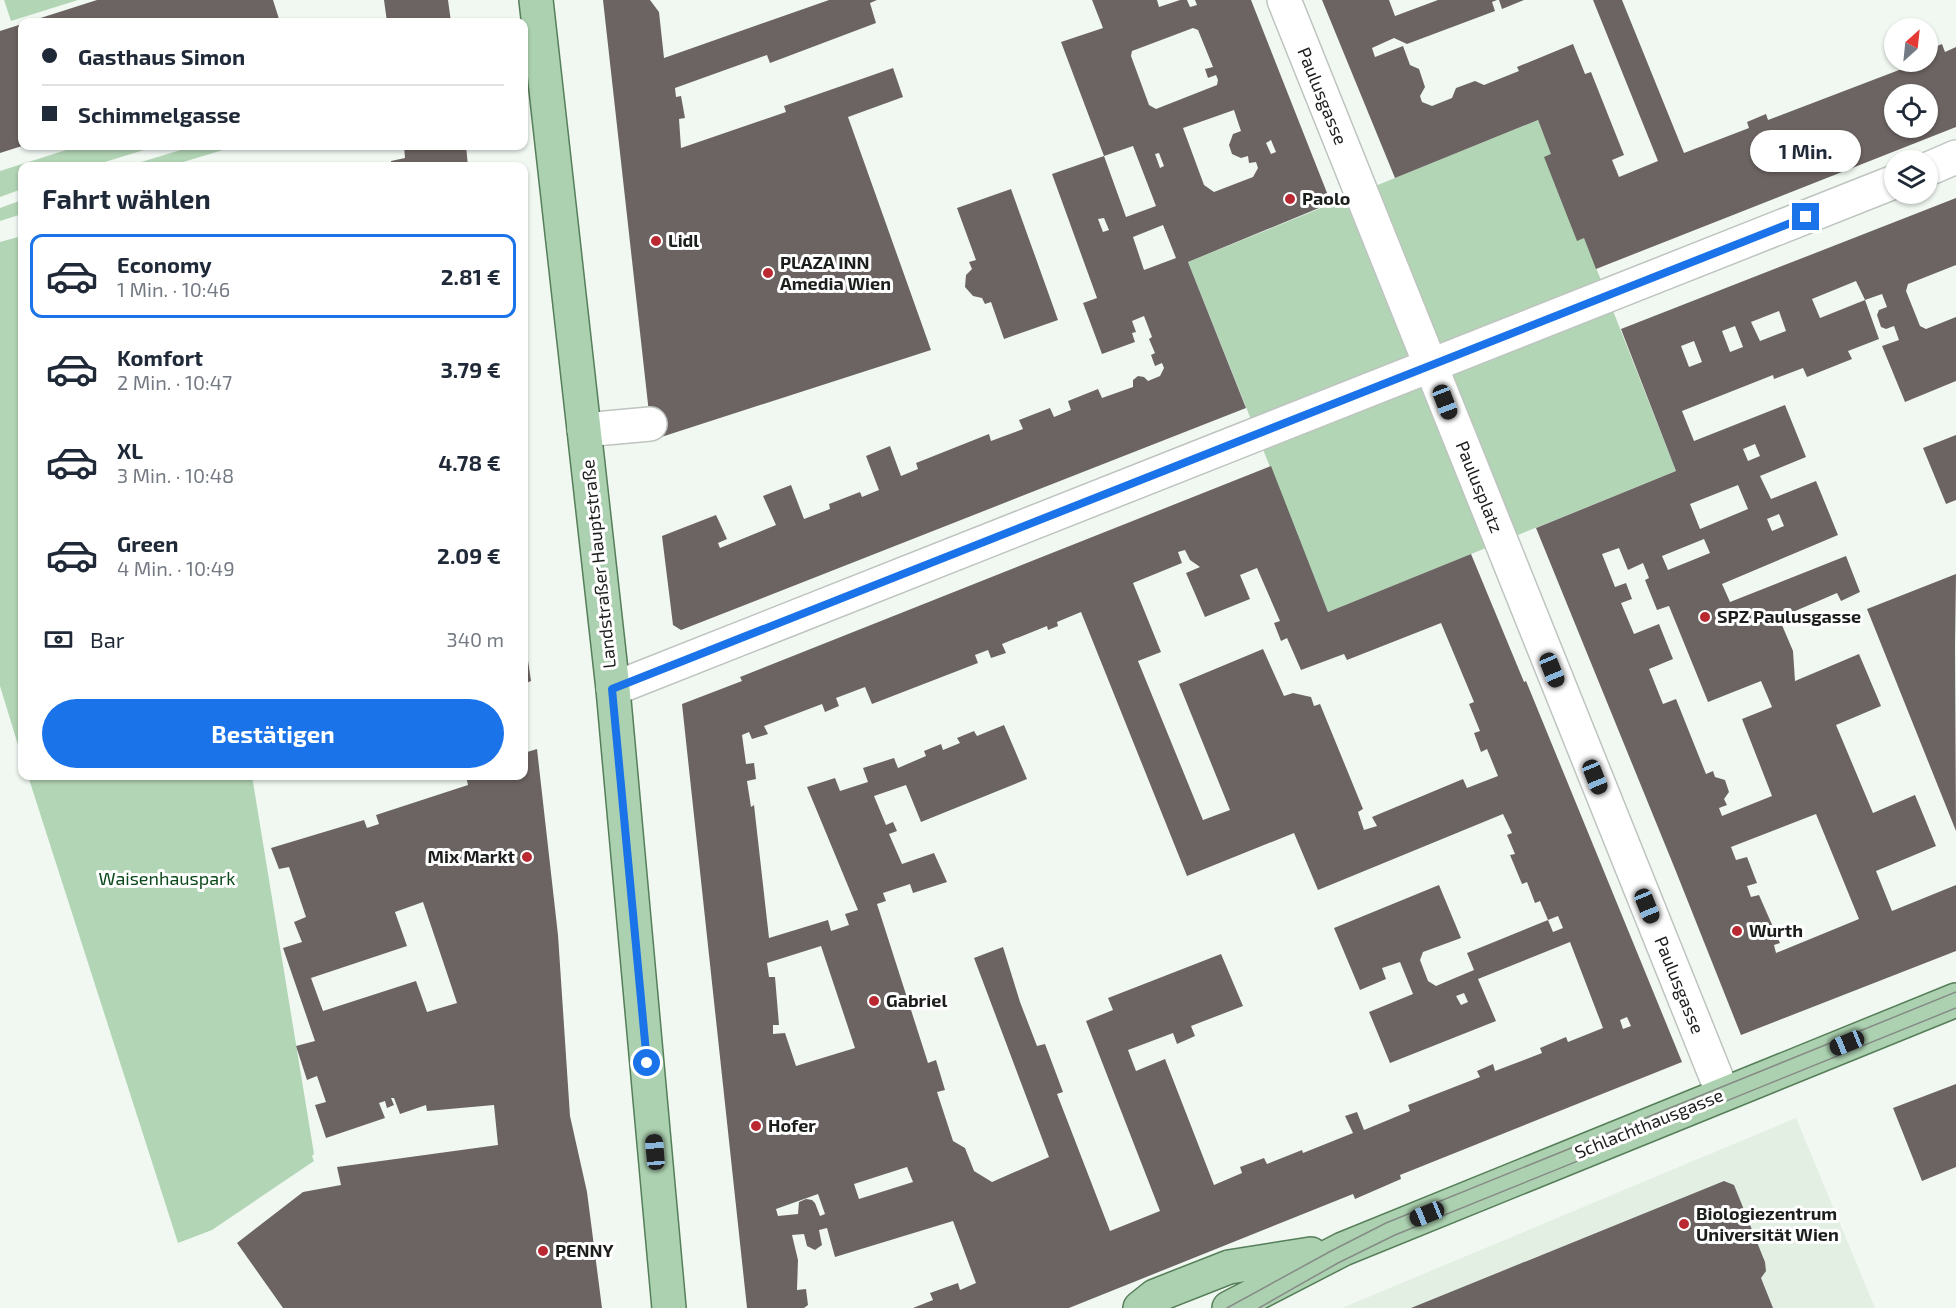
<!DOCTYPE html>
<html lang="de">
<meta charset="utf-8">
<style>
:root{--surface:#fff;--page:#f6f6f7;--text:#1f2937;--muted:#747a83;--line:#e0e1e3;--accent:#1a73e8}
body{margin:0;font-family:"Exo 2",sans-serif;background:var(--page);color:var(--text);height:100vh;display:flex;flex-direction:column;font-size:22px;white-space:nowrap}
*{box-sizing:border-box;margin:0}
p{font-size:20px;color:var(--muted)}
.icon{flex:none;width:33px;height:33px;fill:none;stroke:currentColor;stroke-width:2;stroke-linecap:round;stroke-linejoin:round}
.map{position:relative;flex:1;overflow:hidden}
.panel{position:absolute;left:18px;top:162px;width:510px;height:618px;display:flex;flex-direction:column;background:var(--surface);border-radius:12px;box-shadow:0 2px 4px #0004}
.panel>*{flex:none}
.guide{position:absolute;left:18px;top:18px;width:510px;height:132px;border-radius:12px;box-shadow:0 2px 4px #0004;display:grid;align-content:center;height:132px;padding:0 24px;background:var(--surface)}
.needle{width:39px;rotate:27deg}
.tools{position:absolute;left:1884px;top:18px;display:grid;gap:12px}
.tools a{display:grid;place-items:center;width:54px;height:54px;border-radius:50%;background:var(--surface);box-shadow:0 2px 4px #0004;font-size:30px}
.end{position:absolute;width:27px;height:27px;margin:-14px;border:8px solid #1a73e8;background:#fff;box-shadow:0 0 0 3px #fff}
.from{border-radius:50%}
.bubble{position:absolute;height:42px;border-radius:21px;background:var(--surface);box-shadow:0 2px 4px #0004;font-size:20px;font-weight:700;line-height:42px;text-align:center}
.car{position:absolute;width:18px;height:36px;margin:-18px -9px;border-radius:8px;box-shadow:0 0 4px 2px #0007;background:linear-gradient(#222 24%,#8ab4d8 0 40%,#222 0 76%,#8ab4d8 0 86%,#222 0)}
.guide b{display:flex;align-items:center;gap:21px;height:57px;font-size:22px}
.guide b+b{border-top:2px solid var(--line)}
.guide i{width:15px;height:15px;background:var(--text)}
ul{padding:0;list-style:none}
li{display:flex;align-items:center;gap:18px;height:84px;margin:0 12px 9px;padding:0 12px;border:3px solid transparent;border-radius:12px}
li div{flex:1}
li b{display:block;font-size:22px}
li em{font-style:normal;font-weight:700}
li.current{border-color:var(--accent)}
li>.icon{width:54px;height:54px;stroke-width:1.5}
h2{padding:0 24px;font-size:27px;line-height:72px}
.pay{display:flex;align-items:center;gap:15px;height:66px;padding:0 24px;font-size:22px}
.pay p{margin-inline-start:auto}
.primary-button{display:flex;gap:12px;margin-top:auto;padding:12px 24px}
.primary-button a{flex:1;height:69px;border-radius:36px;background:var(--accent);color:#fff;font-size:24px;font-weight:700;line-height:69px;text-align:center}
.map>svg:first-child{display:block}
</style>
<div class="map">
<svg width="1956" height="1308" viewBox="0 0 1956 1308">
<rect width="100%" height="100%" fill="#f1f8f2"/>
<path fill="#e3efe3" d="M1796,1118L1875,1308H1342Z"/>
<path fill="#b2d5b5" d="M4,0H78L11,21Z
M1538,120L1676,471L1328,612L1188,262Z
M79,146H157L92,166H22V189L0,197V171Z
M194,146H236L170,166H128Z
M22,200V214L0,221V208Z
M22,236V758L0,686V242Z
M28,776H252L314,1154L312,1156L314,1161L212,1230L178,1243Z"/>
<path fill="#6c6463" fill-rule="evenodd" d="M97,0H273L280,22H28Z
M384,0H448L451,22H387Z
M603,0H650L659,12L664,58L829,0H877L870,3L876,23L770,63L767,55L675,88L676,97L681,96L685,118L679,119L681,148L786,112L784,106L893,68L903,97L848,117L931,350L652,440Z
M1092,0H1157L1159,7L1180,0H1187L1190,7L1197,5L1195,0H1251L1331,203L1188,262L1246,408L681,630L673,625L662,536L716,515L727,539L718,543L720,548L776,525L763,496L791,485L804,519L830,509L829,504L860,492L862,497L879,490L866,456L890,446L901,476L918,469L916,463L989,434L991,441L1023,429L1019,420L1050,408L1054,417L1071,410L1068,401L1098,389L1102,398L1133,387V380L1138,376L1144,377L1148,381L1160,376L1164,368L1162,363L1155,366L1151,355L1155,353L1149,339L1152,337L1144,316L1132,321L1136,332L1132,333L1135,342L1102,354L1083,303L1097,298L1052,174L1104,156L1126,217L1156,206L1133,146L1104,156L1061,42L1103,28ZM1193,28L1198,30L1213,67L1205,69L1208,78L1216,75L1218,80L1217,85L1156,109L1149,105L1131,56L1132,51ZM1234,110L1241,131L1233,134L1229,145L1232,154L1241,158L1248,156L1249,163L1256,162L1258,168L1253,177L1214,192L1204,185L1183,128ZM1271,140L1276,152L1271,154L1266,143ZM1159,153L1164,166L1160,168L1155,154ZM1104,218L1109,230L1103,232L1098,219ZM1163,225L1176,258L1144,270L1133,237Z
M1322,0H1389L1395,16L1438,0H1497L1492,2L1495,11L1407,44L1394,38L1372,48L1375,57L1403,46L1410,65L1419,69L1425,87L1420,96L1422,102L1432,106L1452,98L1456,88L1475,81L1484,85L1519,71L1517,67L1573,44L1585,74L1591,72L1624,155L1612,160L1619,177L1658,161L1593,0H1622L1684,153L1749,128L1747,122L1766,114L1768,120L1920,62H1928V50L1942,44L1945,52L1956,47V127L1596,269L1584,238L1577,241L1544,157L1551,154L1538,120L1395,178ZM1894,94H1928V128H1894Z
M1499,0H1524L1502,9Z
M22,24V146L0,153V31Z
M404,146H466L468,166H392L391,161L405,158Z
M1011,189L1058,320L1004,339L991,302L985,304L982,298L973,296L965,287L966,275L972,269L969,262L976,260L957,208Z
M1956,198V265L1908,284L1906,291L1920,326L1926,329L1956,317V381L1905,402L1882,346L1899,340L1894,326L1886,329L1881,327L1877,315L1879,310L1887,307L1882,294L1865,300L1879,339L1848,351L1852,359L1807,377L1803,368L1774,379L1773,375L1682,411L1694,441L1785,405L1806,457L1760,476L1771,499L1816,481L1838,535L1722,584L1730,602L1846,556L1860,592L1841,601L1837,593L1779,618L1793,651L1795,681L1859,654L1881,706L1836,725L1873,813L1915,795L1936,846L1876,871L1892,911L1956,885V951L1741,1035L1675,869L1536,528L1676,471L1621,329ZM1856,281L1865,300L1820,318L1812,299ZM1779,311L1786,331L1760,341L1751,322ZM1735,326L1743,347L1730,352L1722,331ZM1694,341L1702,362L1689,367L1681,346ZM1755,444L1760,456L1748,461L1743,449ZM1738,485L1748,509L1700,529L1690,504ZM1779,514L1784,526L1772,531L1767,519ZM1704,539L1710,553L1668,570L1662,556ZM1619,548L1628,570L1643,563L1649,578L1645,580L1657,610L1669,606L1708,702L1761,681L1772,707L1742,719L1772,796L1722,816L1719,808L1727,805L1724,799L1729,792L1725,780L1715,777L1713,771L1706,774L1676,699L1663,704L1649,669L1673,659L1659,624L1634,634L1621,603L1632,599L1626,583L1615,587L1602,554ZM1816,814L1859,919L1776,953L1774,945L1780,943L1759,895L1751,897L1747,886L1757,883L1747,857L1736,860L1731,847Z
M1956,435V500L1946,504L1923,448Z
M1271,466L1328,612L1471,554L1524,682L1526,681L1682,1062L1400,1175L1401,1179L1355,1199L1353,1194L1069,1308H913L933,1300L930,1293L958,1283L960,1290L976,1283L953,1221L835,1257L827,1228L819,1230L822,1245L815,1250L807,1246L804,1234L792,1235L798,1260L797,1290L806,1289L808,1305L804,1308H747L682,704L742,681L740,677ZM1185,550L1190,560L1200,567L1186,573L1205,617L1250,599L1240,575L1257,568L1280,621L1274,623L1281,641L1287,638L1301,670L1344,654L1347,660L1441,623L1474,702L1469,704L1480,731L1474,733L1481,752L1487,749L1498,776L1467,788L1463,779L1372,817L1377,826L1364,830L1358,812L1363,809L1320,704L1314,706L1311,697L1293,693L1284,696L1263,649L1179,684L1230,810L1203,820L1138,661L1161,652L1133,583L1182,563L1178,552ZM1081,612L1187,876L1294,833L1318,890L1503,814L1512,833L1507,835L1515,854L1510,855L1522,884L1527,882L1535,903L1540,901L1548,920L1467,953L1474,970L1436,986L1428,981L1420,960L1423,952L1461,938L1439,885L1334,928L1360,990L1386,979L1382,968L1400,962L1413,994L1369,1012L1390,1063L1496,1021L1478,979L1570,942L1603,1028L1568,1042L1566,1037L1540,1048L1542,1053L1495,1071L1493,1064L1477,1071L1480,1077L1408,1105L1410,1111L1364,1130L1357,1112L1345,1116L1353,1133L1303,1153L1302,1150L1267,1164L1264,1158L1240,1167L1242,1173L1214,1185L1165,1059L1136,1071L1128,1050L1173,1033L1177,1044L1195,1036L1191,1026L1243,1006L1221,954L1108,998L1113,1010L1086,1021L1160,1211L1110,1231L1057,1094L1063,1092L1045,1044L1037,1046L1020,1002L1003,947L974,958L1049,1157L992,1182L974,1171L965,1148L953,1141L937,1092L945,1090L936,1060L928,1063L877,904L886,901L883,893L910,884L913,893L947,882L934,853L902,864L889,834L897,831L893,822L886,825L874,796L906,785L921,822L1027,779L1004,725L977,736L974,731L957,738L960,743L943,750L941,744L924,751L926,756L898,768L894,758L863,768L868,782L840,791L835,778L807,787L858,910L845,914L849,925L831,931L828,920L769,938L754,805L751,807L747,781L756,779L754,763L746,764L742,735L749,732L752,739L768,734L764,726L822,704L825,712L839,706L836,698L865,687L872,704L978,663L975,655L988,650L991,658L1006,653L1002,644L1047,626L1048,630L1058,626L1057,622ZM1558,916L1563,928L1553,932L1548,920ZM821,946L855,1048L796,1066L785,1033L773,1034V1025H779L775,977H769L767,963ZM1464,993L1468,1002L1461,1005L1456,996ZM1627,1017L1631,1026L1623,1029L1620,1020ZM907,1167L913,1182L859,1199L854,1184ZM818,1194L825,1214L820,1216L815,1203L812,1200L806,1199L799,1202L798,1214L778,1216L776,1209Z
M1956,574L1955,645L1956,831L1867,609Z
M524,633L531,681L524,684Z
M537,749L558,935L570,1116L587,1192L602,1308H283L237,1243L303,1192L341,1185L337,1167L498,1145L494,1105L427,1111L426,1105L400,1114L394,1098H391L394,1105L387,1108L385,1101L379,1103L385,1118L326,1138L315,1105L326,1102L317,1076L307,1080L296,1046L315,1041L283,948L302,942L294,922L306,917L289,867L279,869L271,848L364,820L367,828L379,824L376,815L468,785L466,776H524V753ZM423,902L457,1003L427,1012L416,981L323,1011L311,978L407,946L395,912Z
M1956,1084V1167L1922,1181L1893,1108Z
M1724,1181L1734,1185L1765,1262L1766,1271L1761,1278L1773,1308H1411Z"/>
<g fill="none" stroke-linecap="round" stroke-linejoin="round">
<defs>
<path id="minor" d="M1284,0L1723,1094
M1928,169L1956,157
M584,430L650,424
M613,689L1894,182"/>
<path id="major" d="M536,0L613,689L669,1308
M1140,1308L1155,1296L1229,1267L1311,1254
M1229,1308L1343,1249L1956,1000"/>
</defs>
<use href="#minor" stroke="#bec4bf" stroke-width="36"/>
<use href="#major" stroke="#557e59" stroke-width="36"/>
<use href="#minor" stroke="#fff" stroke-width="33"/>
<use href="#major" stroke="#acd1b0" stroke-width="33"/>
<path stroke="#868b86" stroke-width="1.5" d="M1227,1308L1331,1251L1386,1223L1956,992
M1259,1308L1338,1263L1395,1235L1956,1008"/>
</g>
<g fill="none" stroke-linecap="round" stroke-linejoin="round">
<path stroke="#1a73e8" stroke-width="8" d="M647,1063L612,689L1806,217"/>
</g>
<g fill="#ba2931" stroke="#fff" stroke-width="2">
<circle cx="1290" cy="199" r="6"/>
<circle cx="656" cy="241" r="6"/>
<circle cx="768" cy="273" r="6"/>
<circle cx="1705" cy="617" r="6"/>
<circle cx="527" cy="857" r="6"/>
<circle cx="1737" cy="931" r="6"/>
<circle cx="874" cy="1001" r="6"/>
<circle cx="756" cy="1126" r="6"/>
<circle cx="1684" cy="1224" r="6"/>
<circle cx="543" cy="1251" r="6"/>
</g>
<g text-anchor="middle" stroke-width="6" stroke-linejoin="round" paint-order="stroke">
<g font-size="18" fill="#1b1e1b" stroke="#fff">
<text transform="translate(1322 96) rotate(68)" y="6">Paulusgasse</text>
<text transform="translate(1479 487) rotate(68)" y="6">Paulusplatz</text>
<text transform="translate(599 564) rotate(-96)" y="6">Landstraßer Hauptstraße</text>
<text transform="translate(1679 985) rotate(68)" y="6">Paulusgasse</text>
<text transform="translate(1649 1124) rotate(-22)" y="6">Schlachthausgasse</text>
</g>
<g font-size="18" font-weight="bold" fill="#1b1e1b" stroke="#fff" text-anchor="start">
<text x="1302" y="205">Paolo</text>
<text x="668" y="247">Lidl</text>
<text x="780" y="269">PLAZA INN<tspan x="780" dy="21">Amedia Wien</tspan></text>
<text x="1717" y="623">SPZ Paulusgasse</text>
<text x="515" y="863" text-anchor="end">Mix Markt</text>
<text x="1749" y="937">Wurth</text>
<text x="886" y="1007">Gabriel</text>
<text x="768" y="1132">Hofer</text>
<text x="1696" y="1220">Biologiezentrum<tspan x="1696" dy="21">Universität Wien</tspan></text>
<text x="555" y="1257">PENNY</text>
</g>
<g font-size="18" fill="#0b491b" stroke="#fff">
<text x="167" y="885">Waisenhauspark</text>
</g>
</g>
</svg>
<div class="tools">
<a><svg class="needle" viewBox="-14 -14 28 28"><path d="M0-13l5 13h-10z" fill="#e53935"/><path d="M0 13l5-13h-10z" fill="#747a83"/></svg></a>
<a><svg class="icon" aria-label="locate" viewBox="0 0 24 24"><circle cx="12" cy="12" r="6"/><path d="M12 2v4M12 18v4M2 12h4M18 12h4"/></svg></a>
<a><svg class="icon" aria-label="layers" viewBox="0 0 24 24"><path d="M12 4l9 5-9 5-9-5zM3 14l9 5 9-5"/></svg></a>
</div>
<i class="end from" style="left:647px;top:1063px"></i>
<i class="end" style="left:1806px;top:217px"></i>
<div class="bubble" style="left:1750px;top:130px;width:111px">1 Min.</div>
<i class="car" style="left:1445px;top:402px;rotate:159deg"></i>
<i class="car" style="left:1552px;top:670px;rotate:158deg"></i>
<i class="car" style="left:1595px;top:777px;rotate:158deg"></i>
<i class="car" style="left:1647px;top:906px;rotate:158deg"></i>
<i class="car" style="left:1847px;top:1043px;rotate:248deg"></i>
<i class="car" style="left:655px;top:1152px;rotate:355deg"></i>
<i class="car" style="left:1427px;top:1214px;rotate:248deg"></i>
<div class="guide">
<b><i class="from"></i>Gasthaus Simon</b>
<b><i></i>Schimmelgasse</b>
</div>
<section class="panel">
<h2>Fahrt wählen</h2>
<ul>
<li class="current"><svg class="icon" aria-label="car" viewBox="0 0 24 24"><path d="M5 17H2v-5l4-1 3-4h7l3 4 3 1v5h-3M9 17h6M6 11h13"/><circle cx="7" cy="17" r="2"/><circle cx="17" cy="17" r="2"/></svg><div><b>Economy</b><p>1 Min. · 10:46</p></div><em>2.81 €</em></li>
<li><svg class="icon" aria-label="car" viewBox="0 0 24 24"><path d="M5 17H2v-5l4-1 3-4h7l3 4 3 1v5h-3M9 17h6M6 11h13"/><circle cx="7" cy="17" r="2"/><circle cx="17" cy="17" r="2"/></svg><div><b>Komfort</b><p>2 Min. · 10:47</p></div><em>3.79 €</em></li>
<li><svg class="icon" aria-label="car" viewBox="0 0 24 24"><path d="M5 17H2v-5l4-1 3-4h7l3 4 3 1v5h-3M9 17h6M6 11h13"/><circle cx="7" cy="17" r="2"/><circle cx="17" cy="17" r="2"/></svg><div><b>XL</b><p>3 Min. · 10:48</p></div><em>4.78 €</em></li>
<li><svg class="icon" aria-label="car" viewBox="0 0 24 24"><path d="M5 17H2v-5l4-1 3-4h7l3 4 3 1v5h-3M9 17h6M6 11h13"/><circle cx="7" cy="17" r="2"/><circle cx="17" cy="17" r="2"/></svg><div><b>Green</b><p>4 Min. · 10:49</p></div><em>2.09 €</em></li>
</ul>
<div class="pay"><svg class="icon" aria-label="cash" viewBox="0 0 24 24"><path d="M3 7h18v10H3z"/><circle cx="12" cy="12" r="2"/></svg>Bar<p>340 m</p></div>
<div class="primary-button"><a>Bestätigen</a></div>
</section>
</div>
